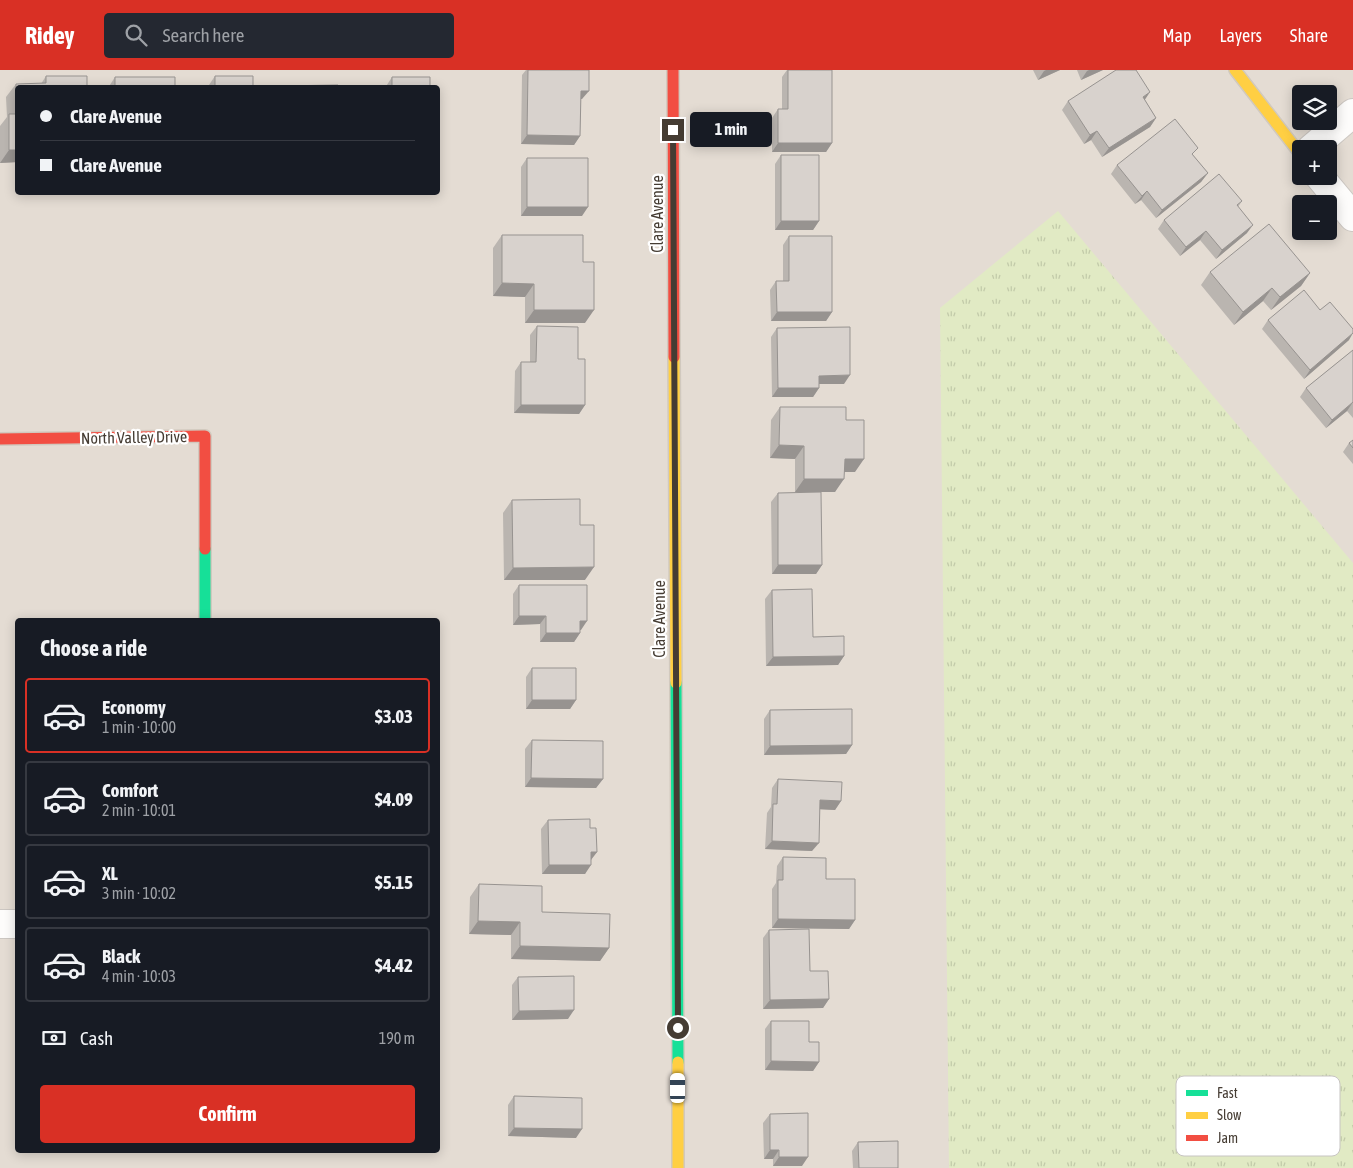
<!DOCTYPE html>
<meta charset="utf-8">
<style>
:root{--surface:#171b24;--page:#242831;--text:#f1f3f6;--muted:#9ea1a6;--line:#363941;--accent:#d93025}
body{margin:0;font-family:"Asap Condensed",sans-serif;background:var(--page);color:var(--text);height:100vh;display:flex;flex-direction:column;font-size:19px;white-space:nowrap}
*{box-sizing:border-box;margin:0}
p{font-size:16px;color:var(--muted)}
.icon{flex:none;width:28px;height:28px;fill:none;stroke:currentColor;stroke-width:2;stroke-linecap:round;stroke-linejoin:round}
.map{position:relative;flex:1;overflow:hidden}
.sheet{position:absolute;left:15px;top:548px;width:425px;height:535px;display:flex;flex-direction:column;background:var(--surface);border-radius:5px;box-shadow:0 2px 12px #0003}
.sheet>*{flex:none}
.guide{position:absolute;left:15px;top:15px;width:425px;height:110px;border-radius:5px;box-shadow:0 2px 12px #0003;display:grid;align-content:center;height:110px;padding:0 25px;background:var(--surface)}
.fabs{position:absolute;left:1292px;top:15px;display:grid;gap:10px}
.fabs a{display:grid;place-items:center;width:45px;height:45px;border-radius:5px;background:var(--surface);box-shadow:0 2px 12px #0003;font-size:25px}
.end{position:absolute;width:22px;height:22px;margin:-11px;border:6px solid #453c33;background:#fff;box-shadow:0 0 0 2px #fff}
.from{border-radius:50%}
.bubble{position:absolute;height:35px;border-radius:5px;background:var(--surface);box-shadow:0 2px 12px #0003;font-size:16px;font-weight:700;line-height:35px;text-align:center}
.car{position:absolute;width:15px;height:30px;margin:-15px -8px;border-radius:6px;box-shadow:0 0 4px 1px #0007;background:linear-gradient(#fff 24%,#345 0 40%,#fff 0 76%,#345 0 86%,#fff 0)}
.guide b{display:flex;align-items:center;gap:18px;height:48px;font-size:19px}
.guide b+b{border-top:1px solid var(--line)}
.guide i{width:12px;height:12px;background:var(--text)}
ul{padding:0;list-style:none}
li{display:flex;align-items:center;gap:15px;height:75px;margin:0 10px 8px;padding:0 15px;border:2px solid var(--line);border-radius:5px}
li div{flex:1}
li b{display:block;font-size:19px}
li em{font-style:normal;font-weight:700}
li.active{border-color:var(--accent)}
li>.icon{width:45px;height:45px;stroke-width:1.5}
h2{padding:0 25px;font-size:22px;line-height:60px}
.pay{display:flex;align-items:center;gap:12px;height:55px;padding:0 25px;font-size:19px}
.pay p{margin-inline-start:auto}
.primary-button{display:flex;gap:10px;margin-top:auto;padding:10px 25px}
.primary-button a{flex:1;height:58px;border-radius:5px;background:var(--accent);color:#fff;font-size:20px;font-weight:700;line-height:58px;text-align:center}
header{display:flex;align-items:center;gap:30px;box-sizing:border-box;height:70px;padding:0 25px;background:var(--accent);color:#fff}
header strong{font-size:24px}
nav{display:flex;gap:28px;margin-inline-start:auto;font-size:18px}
.search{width:350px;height:45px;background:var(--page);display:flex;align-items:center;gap:12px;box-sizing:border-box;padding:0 18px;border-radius:5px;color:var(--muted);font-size:19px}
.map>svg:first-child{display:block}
</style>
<header>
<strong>Ridey</strong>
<div class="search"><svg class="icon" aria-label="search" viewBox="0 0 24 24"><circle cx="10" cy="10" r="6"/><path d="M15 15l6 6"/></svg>Search here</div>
<nav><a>Map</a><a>Layers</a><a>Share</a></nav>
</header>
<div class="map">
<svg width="1353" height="1098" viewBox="0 0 1353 1098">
<defs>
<pattern id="park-tufts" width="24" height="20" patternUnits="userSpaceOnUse" patternTransform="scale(1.25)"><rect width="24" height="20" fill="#e1eac4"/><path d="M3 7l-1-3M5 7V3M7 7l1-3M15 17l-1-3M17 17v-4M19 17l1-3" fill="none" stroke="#c2caa9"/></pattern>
</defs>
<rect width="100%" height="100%" fill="#f0ebe6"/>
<path fill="#e4dcd3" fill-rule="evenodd" d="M0,0H1353V1098H0ZM18,18H438V122H18ZM1301,24H1329V51H1301ZM1301,79H1329V106H1301ZM1301,134H1329V161H1301ZM18,550H438V1080H18Z"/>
<path fill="url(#park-tufts)" d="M1058,141L1353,493V1098H949L940,238Z"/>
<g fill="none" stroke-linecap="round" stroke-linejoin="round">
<defs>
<path id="street" d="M1311,79L1353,43
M1319,106L1353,147
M0,854H18"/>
<path id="fast" d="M205,479V550
M676,613L678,992"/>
<path id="slow" d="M1235,0L1301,85
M674,287L676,613
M678,992V1098"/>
<path id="jam" d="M673,0L674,287
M0,369L205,366V479"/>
</defs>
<use href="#street" stroke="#ccc7c2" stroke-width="30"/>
<use href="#fast" stroke="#d1c9be" stroke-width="14"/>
<use href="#slow" stroke="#d1c9be" stroke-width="14"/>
<use href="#jam" stroke="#d1c9be" stroke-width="14"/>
<use href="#street" stroke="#fdfcfb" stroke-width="28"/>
<use href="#fast" stroke="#16e098" stroke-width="11"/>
<use href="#slow" stroke="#ffcf43" stroke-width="11"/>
<use href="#jam" stroke="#f24e42" stroke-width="11"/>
</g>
<path fill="#bab5b0" d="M526,0H589L582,29H581L580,66L574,75L521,74L522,5Z
M787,0H832V73L826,82H772V48L778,39H782V7Z
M1033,0H1060L1038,10Z
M1077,0H1103L1081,10Z
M46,6L87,18H18V92L0,93V56L7,47L6,27L16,14H41Z
M215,6L253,18H207Z
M115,7L175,18H108Z
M392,7L430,18H385Z
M1145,30L1156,48L1150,57L1102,87L1091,70L1084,74L1062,40L1068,31Z
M781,85L819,151L813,160H775V94Z
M1193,85L1208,103L1201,112L1156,148L1141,130L1135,134L1111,104L1117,95Z
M527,88L582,146H521V97Z
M1242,131L1238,137L1247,163L1216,189L1200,170L1180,186L1158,159L1164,150Z
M502,165L583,192L585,253H525V227L493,226V178Z
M789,166L832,242L826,251H771L770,220L776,211H783V175Z
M1210,202L1310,203L1301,216L1271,240L1263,231L1234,255L1201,215Z
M1320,240L1349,270L1304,309L1262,259L1268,250Z
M537,256L578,289L585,335L579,344L514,343L515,301L521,292H530V265Z
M777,258L844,314H819V318L813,327H772L771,267Z
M1353,280V348L1347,341L1326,358L1300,327L1306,318Z
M780,337L846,350L855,402H844L835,422H795V389L770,388L771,350Z
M1353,370V394L1343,382L1349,373Z
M778,423L822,495L816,504H772L771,432Z
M512,430L580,455L585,510H504L503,443Z
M519,515L581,560H580V563L574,572H540V554L513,555V524Z
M772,520L813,567L844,586L838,595L766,596L765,529Z
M532,598L576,630L570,639H526V607Z
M770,640L852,675L846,684L764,685V649Z
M532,670L603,709L596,718L525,717V679Z
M778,709L841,731L835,740L820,739L812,781L765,779L767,743L771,737L772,718Z
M548,750L590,758L597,782L591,790L585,804H542L541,759Z
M783,787L826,809L855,850L849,859L772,858V819L776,813L777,796Z
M479,814L542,842L609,878L600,891L511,889V865L469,864L470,827Z
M769,860L810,901L829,929L823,938L763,939V868Z
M518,907L568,949L512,950V915Z
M771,951L809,972L819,992L813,1001L765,1000V959Z
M514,1026L576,1068L508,1066V1035Z
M770,1044L802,1096H773V1089H764L763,1053Z
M858,1072L898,1098H853L852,1081Z"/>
<path fill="#979390" d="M1046,0H1060L1038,10L1044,1Z
M1089,0H1103L1081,10L1087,1Z
M581,21H589L582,29H575Z
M1150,22L1144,31L1143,27Z
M1156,48L1150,57L1102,87L1109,78Z
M1097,61L1091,70L1084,74L1090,65Z
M527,65L580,66L574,75L521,74Z
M778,73H832L826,82H772Z
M9,80H18V92L0,93Z
M1208,103L1201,112L1156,148L1162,140Z
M1147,121L1141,130L1135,134L1142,126Z
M527,137H588L582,146H521Z
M781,151H819L813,160H775Z
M1253,155L1247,163L1216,189L1222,180Z
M1206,161L1200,170L1180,186L1186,177Z
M1310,203L1301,216L1271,240L1280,227Z
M502,213L534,214L525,227L493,226Z
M1272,218L1263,231L1234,255L1243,242Z
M534,240H594L585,253H525Z
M777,242H832L826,251H771Z
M1353,263L1349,270L1304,309L1310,300Z
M850,305L844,314H813L819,306Z
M778,318H819L813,327H772Z
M1353,332L1347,341L1326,358L1332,350Z
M521,335H585L579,344L514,343Z
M779,375L804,376L795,389L770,388Z
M845,389H864L855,402H836Z
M804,409H844L835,422H795Z
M778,495H822L816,504H772Z
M594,497L585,510H504L513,498Z
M519,546H546L540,554L513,555Z
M580,551H587L581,560H574Z
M546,563H580L574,572H540Z
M844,586L838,595L766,596L773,587Z
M532,630H576L570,639H526Z
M852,675L846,684L764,685L770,676Z
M531,708L603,709L596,718L525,717Z
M820,730L841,731L835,740L814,739Z
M772,771L819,773L812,781L765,779Z
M591,782H597L590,791Z
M549,795H591L585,804H542Z
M778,849L855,850L849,859L772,858Z
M478,851L520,852L511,865L469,864Z
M520,876L609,878L600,891L511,889Z
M829,929L823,938L763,939L770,930Z
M574,940L568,949L512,950L519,941Z
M771,991L819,992L813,1001L765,1000Z
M514,1058L582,1059L576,1068L508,1066Z
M770,1080H779L773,1089H764Z
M779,1087H808L802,1096H773Z"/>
<path fill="#d8d2cd" stroke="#979390" d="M528,0H589V21H581L580,66L527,65Z
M788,0H832V73H778V39H788Z
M1116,0H1136L1150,22L1143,27L1156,48L1109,78L1097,61L1090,65L1068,31Z
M46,6H87V18H18V80H9V44H16V14L46,13Z
M215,6H253V18H215Z
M115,7H175V18H115Z
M392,7H430V18H392Z
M338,15V18H278V16Z
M1175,49L1198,78L1192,84L1208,103L1162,140L1147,121L1142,126L1117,95Z
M781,85H819V151H781Z
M527,88H588V137H527Z
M1219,104L1242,131L1237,135L1253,155L1222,180L1206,161L1186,177L1164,150Z
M1269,154L1310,203L1280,227L1272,218L1243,242L1210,202Z
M502,165H583V192H594V240H534V214L502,213Z
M789,166H832V242H777L776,211H789Z
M1304,220L1320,240L1330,232L1353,259V263L1310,300L1268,250Z
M537,256L578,257V289H585V335H521V292H536Z
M850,257V305L819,306V318H778L777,258Z
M1353,280V332L1332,350L1306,318Z
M780,337H846V350H864V389H845L844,409H804V376L779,375Z
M1353,370V378L1349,373Z
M821,422L822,495H778V423Z
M580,429V455H594V497L513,498L512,430Z
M519,515H587V551H580V563H546V546H519Z
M812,519L813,567L844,566V586L773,587L772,520Z
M532,598H576V630H532Z
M852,639V675L770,676V640Z
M532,670L603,671V709L531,708Z
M778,709L842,712L841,731L820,730L819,773L772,771L773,734H777Z
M590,749V758H596L597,782H591V795H549L548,750Z
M783,787L826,788V809H855V850L778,849V810H783Z
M479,814L542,816V842L610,844L609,878L520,876V852L478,851Z
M809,859L810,901H828L829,929L770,930L769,860Z
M574,906V940L519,941L518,907Z
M771,951H809V972H819V992L771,991Z
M514,1026L582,1028V1059L514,1058Z
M808,1043V1087H779V1080H770V1044Z
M898,1071V1098H859L858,1072Z"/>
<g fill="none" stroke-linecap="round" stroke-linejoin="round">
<path stroke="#453c33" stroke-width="6" d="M673,60L678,958"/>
</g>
<g text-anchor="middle" stroke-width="4.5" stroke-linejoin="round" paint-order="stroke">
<g font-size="16" fill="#453c33" stroke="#fff">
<text transform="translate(657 144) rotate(-90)" y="6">Clare Avenue</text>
<text transform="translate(134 367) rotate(-1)" y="6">North Valley Drive</text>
<text transform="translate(659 549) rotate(-90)" y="6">Clare Avenue</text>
</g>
</g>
<rect x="1176" y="1006" width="164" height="80" rx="8" fill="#fff" stroke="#c7c4c2" stroke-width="1"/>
<rect x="1186" y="1020" width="22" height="6" fill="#16e098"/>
<rect x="1186" y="1042" width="22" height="7" fill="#ffcf43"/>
<rect x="1186" y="1065" width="22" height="6" fill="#f24e42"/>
<g font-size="14" fill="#453c33">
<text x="1217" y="1028">Fast</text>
<text x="1217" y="1050">Slow</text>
<text x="1217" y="1073">Jam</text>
</g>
</svg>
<div class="fabs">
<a><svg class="icon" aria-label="layers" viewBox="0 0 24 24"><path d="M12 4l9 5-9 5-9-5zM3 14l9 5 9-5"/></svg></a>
<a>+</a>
<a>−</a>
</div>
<i class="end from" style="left:678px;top:958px"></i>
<i class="end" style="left:673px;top:60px"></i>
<div class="bubble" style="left:690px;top:42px;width:82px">1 min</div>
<i class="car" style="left:678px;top:1018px;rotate:0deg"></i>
<div class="guide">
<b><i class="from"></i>Clare Avenue</b>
<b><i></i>Clare Avenue</b>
</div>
<section class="sheet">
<h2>Choose a ride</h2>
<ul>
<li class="active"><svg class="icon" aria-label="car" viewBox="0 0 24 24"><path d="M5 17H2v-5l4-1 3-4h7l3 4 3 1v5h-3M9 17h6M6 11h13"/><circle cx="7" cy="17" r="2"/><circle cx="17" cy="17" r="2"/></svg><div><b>Economy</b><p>1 min · 10:00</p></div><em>$3.03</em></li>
<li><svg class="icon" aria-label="car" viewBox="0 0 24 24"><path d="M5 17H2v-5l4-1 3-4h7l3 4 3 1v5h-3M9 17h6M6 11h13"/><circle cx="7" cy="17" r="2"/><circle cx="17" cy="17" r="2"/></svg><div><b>Comfort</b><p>2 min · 10:01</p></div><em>$4.09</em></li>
<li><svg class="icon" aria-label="car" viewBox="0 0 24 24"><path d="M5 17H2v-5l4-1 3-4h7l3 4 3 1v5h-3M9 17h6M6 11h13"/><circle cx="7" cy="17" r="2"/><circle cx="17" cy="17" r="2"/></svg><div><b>XL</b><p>3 min · 10:02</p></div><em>$5.15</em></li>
<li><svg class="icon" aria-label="car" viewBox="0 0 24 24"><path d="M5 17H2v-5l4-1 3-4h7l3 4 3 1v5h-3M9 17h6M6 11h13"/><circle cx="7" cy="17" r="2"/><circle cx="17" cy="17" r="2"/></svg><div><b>Black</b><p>4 min · 10:03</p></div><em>$4.42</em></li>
</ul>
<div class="pay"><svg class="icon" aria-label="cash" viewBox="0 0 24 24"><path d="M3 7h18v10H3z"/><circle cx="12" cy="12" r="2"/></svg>Cash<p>190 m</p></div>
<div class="primary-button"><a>Confirm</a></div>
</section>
</div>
